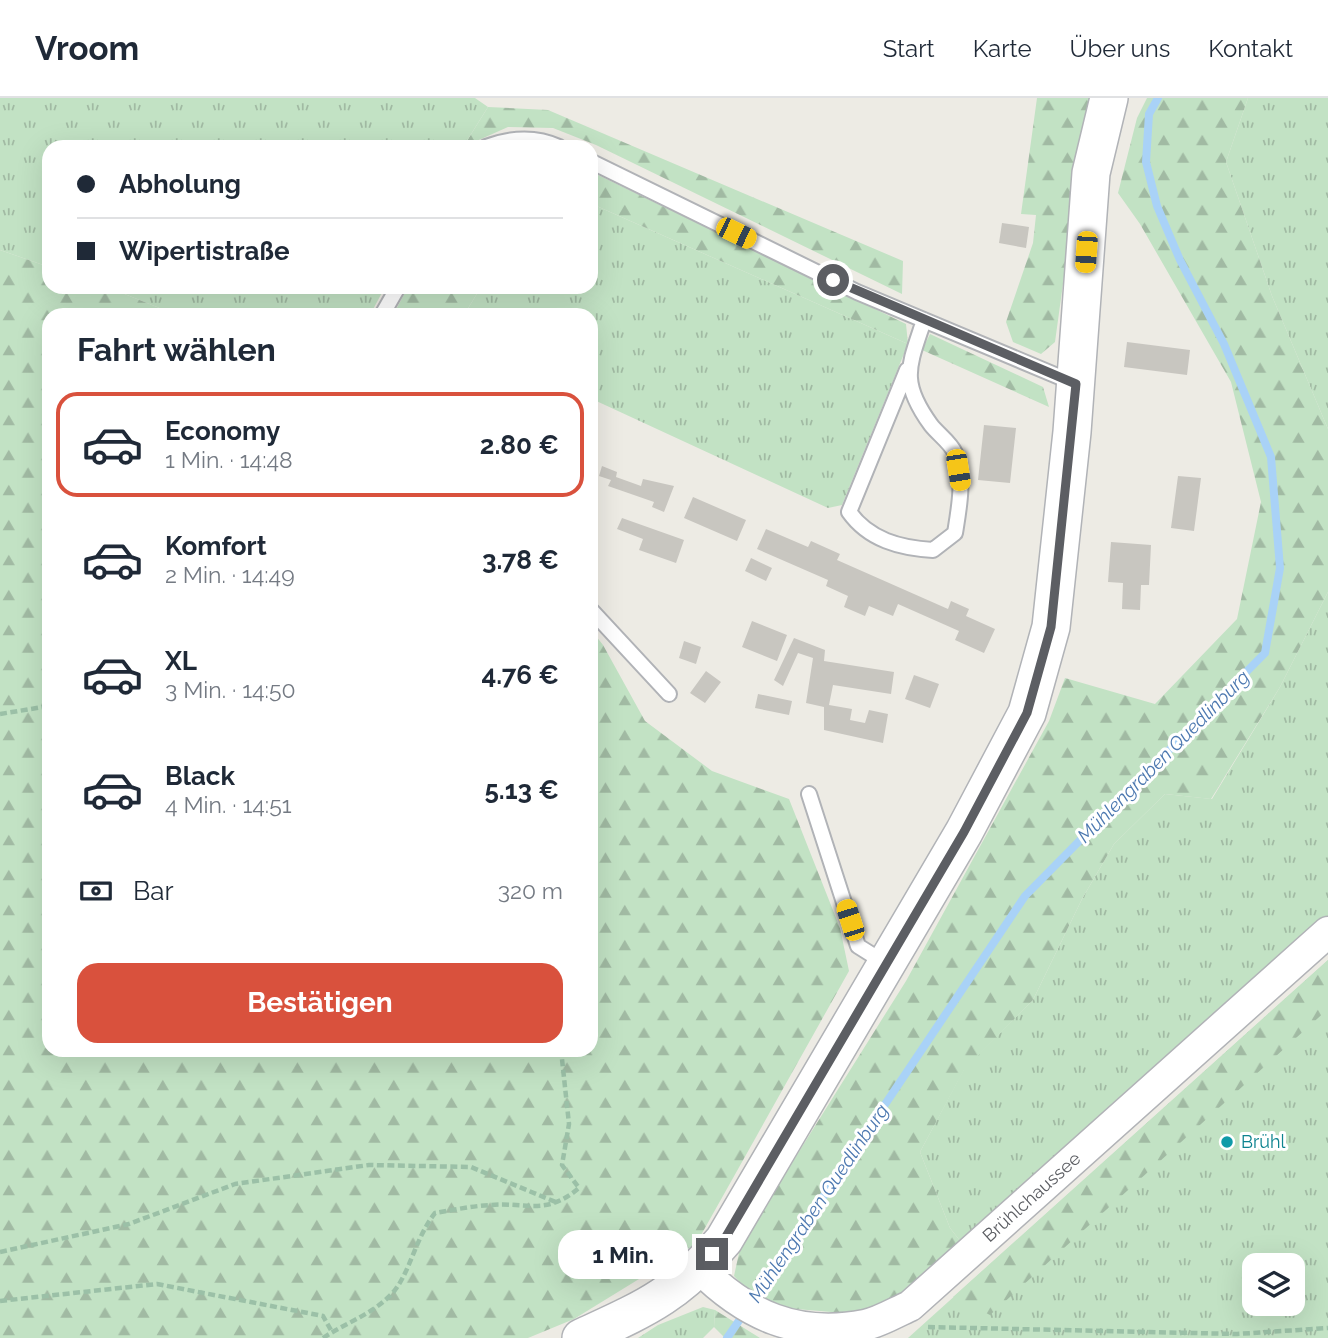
<!DOCTYPE html>
<html lang="de">
<meta charset="utf-8">
<style>
:root{--surface:#fff;--page:#f2f2f3;--text:#1f2937;--muted:#747a83;--line:#e0e1e3;--accent:#d9513d}
body{margin:0;font-family:Raleway,sans-serif;background:var(--page);color:var(--text);height:100vh;display:flex;flex-direction:column;font-size:26px;white-space:nowrap}
*{box-sizing:border-box;margin:0}
p{font-size:23px;color:var(--muted)}
.icon{flex:none;width:38px;height:38px;fill:none;stroke:currentColor;stroke-width:2;stroke-linecap:round;stroke-linejoin:round}
.map{position:relative;flex:1;overflow:hidden}
.side{position:absolute;left:42px;top:210px;width:556px;height:749px;display:flex;flex-direction:column;background:var(--surface);border-radius:21px;box-shadow:0 7px 28px #0002}
.side>*{flex:none}
.top-card{position:absolute;left:42px;top:42px;width:556px;height:154px;border-radius:21px;box-shadow:0 7px 28px #0002;display:grid;align-content:center;height:154px;padding:0 35px;background:var(--surface)}
.fabs{position:absolute;left:1242px;top:1155px;display:grid;gap:14px}
.fabs a{display:grid;place-items:center;width:63px;height:63px;border-radius:14px;background:var(--surface);box-shadow:0 7px 28px #0002;font-size:35px}
.end{position:absolute;width:32px;height:32px;margin:-16px;border:9px solid #5c5e63;background:#fff;box-shadow:0 0 0 4px #fff}
.from{border-radius:50%}
.bubble{position:absolute;height:49px;border-radius:21px;background:var(--surface);box-shadow:0 7px 28px #0002;font-size:23px;font-weight:700;line-height:49px;text-align:center}
.car{position:absolute;width:21px;height:42px;margin:-21px -10px;border-radius:9px;box-shadow:0 0 5px 2px #0007;background:linear-gradient(#f5c518 24%,#345 0 40%,#f5c518 0 76%,#345 0 86%,#f5c518 0)}
.top-card b{display:flex;align-items:center;gap:24px;height:66px;font-size:26px}
.top-card b+b{border-top:2px solid var(--line)}
.top-card i{width:18px;height:18px;background:var(--text)}
ul{padding:0;list-style:none}
li{display:flex;align-items:center;gap:21px;height:105px;margin:0 14px 10px;padding:0 21px;border:4px solid transparent;border-radius:21px}
li div{flex:1}
li b{display:block;font-size:26px}
li em{font-style:normal;font-weight:700}
li.current{border-color:var(--accent)}
li>.icon{width:63px;height:63px;stroke-width:1.5}
h2{padding:0 35px;font-size:32px;line-height:84px}
.pay{display:flex;align-items:center;gap:18px;height:77px;padding:0 35px;font-size:26px}
.pay p{margin-inline-start:auto}
.cta{display:flex;gap:14px;margin-top:auto;padding:14px 35px}
.cta a{flex:1;height:80px;border-radius:21px;background:var(--accent);color:#fff;font-size:28px;font-weight:700;line-height:80px;text-align:center}
header{display:flex;align-items:center;gap:42px;box-sizing:border-box;height:98px;padding:0 35px;background:var(--surface);border-bottom:2px solid var(--line)}
header strong{font-size:33px}
nav{display:flex;gap:38px;margin-inline-start:auto;font-size:24px}
.map>svg:first-child{display:block}
</style>
<header>
<strong>Vroom</strong>
<nav><a>Start</a><a>Karte</a><a>Über uns</a><a>Kontakt</a></nav>
</header>
<div class="map">
<svg width="1328" height="1240" viewBox="0 0 1328 1240">
<defs>
<pattern id="grass-tufts" width="24" height="20" patternUnits="userSpaceOnUse" patternTransform="scale(1.75)"><rect width="24" height="20" fill="#c2e2c4"/><path d="M3 7l-1-3M5 7V3M7 7l1-3M15 17l-1-3M17 17v-4M19 17l1-3" fill="none" stroke="#a1baa3"/></pattern>
<pattern id="forest-firs" width="22" height="20" patternUnits="userSpaceOnUse" patternTransform="scale(1.75)"><rect width="22" height="20" fill="#c2e2c4"/><path d="M5 1l3.5 6h-7zM16 11l3.5 6h-7z" fill="#a1baa3"/></pattern>
</defs>
<rect width="100%" height="100%" fill="#edebe4"/>
<path fill="url(#grass-tufts)" fill-rule="evenodd" d="M0,0H475L488,9L463,49H49V169L0,152Z
M1248,0H1328V331L1272,198L1226,64Z
M592,106L908,246L842,407L828,410L592,301V217H464L481,189H592Z
M107,189H385L370,217H177Z
M1328,494V821L961,1144L950,1130L920,1054L964,971L1033,902L1082,801L1114,746L1165,696L1212,701L1280,589Z
M1328,862V1240H908ZM1255,1167H1293V1206H1255Z
M703,1209L715,1212L714,1229L703,1240H638L658,1227Z"/>
<path fill="url(#forest-firs)" d="M1037,0H1096L1078,77L1055,244L1041,256L1013,244L1006,224L1033,145L1036,117L1021,116Z
M1147,0H1248L1226,64L1272,198L1328,331V494L1280,589L1211,701L1165,696L1114,746L1082,801L1033,902L964,972L920,1054L950,1130L961,1144L902,1198L874,1210L843,1215L773,1209L746,1191L734,1178L741,1146L906,883L1049,623L1065,580L1155,606L1237,521L1261,404L1231,284L1140,126L1118,95L1137,20Z
M488,9L548,12L903,163L902,196L596,47L553,30L508,29L463,49Z
M592,74L906,226L908,246L592,106Z
M0,152L49,169V189H107L177,217H49V952H592V533L603,547L645,623L712,673L789,701L840,830L849,873L696,1146L574,1221L528,1240H0Z
M408,189H481L464,217H393Z
M930,236L1043,289L1049,309L922,252Z
M1328,862V911L990,1217L953,1199Z
M715,1212L760,1240H725L714,1229Z"/>
<g fill="none" stroke-linecap="round" stroke-linejoin="round">
<path stroke="#a9d2f7" stroke-width="8" d="M753,1203L1025,798L1265,555L1280,470L1271,359L1224,246L1180,162L1157,108L1146,64L1149,16L1158,0
M727,1240L745,1214"/>
</g>
<path fill="#c8c6c0" d="M1002,125L1029,129L1026,150L999,145Z
M1127,244L1190,252L1187,277L1124,269Z
M984,327L1016,330L1010,385L978,382Z
M602,368L617,374L616,379L641,388L643,381L674,388L664,414L652,409L654,404L608,388L611,382L599,378Z
M1178,378L1201,380L1194,433L1171,430Z
M693,399L746,422L737,443L684,420Z
M622,420L684,442L676,465L639,452L643,441L617,431Z
M766,431L808,449L811,443L840,456L837,462L948,511L951,503L969,511L966,518L995,531L984,555L955,542L959,533L898,506L893,518L869,508L865,518L844,509L848,498L826,488L828,482L757,451Z
M1111,444L1151,447L1149,487H1141L1140,512L1122,511L1123,485L1108,484Z
M751,460L772,470L766,483L745,473Z
M752,523L787,537L777,563L742,549Z
M794,540L825,552L824,563L894,574L891,596L833,587L829,607L852,611L850,622L865,625L869,612L888,616L883,645L824,632V609L806,605L813,560L798,555L783,588L774,582Z
M684,543L701,549L696,566L679,560Z
M706,573L721,584L705,605L690,595Z
M914,577L939,586L930,610L905,601Z
M758,596L792,603L789,617L755,610Z"/>
<g fill="none" stroke-linecap="round" stroke-linejoin="round">
<defs>
<path id="service" d="M486,49C510,40 535,38 559,49
M592,64L857,194L1074,285
M382,217L398,189
M907,272L849,414C869,442 900,450 933,452L955,435C959,410 965,380 955,355C951,345 938,336 931,327C899,283 909,268 924,222
M592,513L669,596
M809,696L858,848L885,865"/>
<g id="minor">
<path id="s1" d="M699,1170C747,1218 797,1240 865,1227C880,1224 896,1214 910,1208L1328,834"/>
</g>
<path id="tertiary" d="M581,1240C646,1210 676,1198 724,1142L964,734L1027,615L1051,529L1072,334L1091,75L1109,0"/>
</defs>
<use href="#service" stroke="#b1b3b7" stroke-width="18"/>
<use href="#minor" stroke="#b1b3b7" stroke-width="33"/>
<use href="#tertiary" stroke="#b1b3b7" stroke-width="40"/>
<path stroke="#9bc0a7" stroke-width="4.5" stroke-dasharray="7 3.5" stroke-linecap="butt" d="M0,616L49,608
M0,1154L129,1126L235,1086L369,1067L471,1069L558,1105
M0,1203L157,1186L323,1218L332,1234
M928,1229L1237,1236L1328,1230
M323,1240C347,1224 376,1215 395,1192C411,1171 416,1139 435,1115C453,1112 472,1108 490,1107C528,1104 546,1118 579,1090L562,1067L569,1026L561,952"/>
<use href="#service" stroke="#fff" stroke-width="14"/>
<use href="#minor" stroke="#fff" stroke-width="30"/>
<use href="#tertiary" stroke="#fff" stroke-width="37"/>
</g>
<g fill="none" stroke-linecap="round" stroke-linejoin="round">
<path stroke="#5c5e63" stroke-width="9" d="M712,1156L724,1142L964,734L1027,615L1051,529L1076,286L833,182"/>
</g>
<circle fill="#0f9aa8" stroke="#fff" stroke-width="2.5" cx="1227" cy="1044" r="7"/>
<g text-anchor="middle" stroke-width="6" stroke-linejoin="round" paint-order="stroke">
<g font-size="18" fill="#0d838f" stroke="#fff" text-anchor="start">
<text x="1241" y="1050">Brühl</text>
</g>
<g font-size="18" fill="#5c5e63" stroke="#fff">
<text dy="6" stroke="none"><textPath href="#s1" startOffset="396">Brühlchaussee</textPath></text>
</g>
<g font-size="19" font-style="italic" fill="#4c78b0" stroke="#fff">
<text transform="translate(1163 658) rotate(-45)" y="7">Mühlengraben Quedlinburg</text>
<text transform="translate(818 1105) rotate(-56)" y="7">Mühlengraben Quedlinburg</text>
</g>
</g>
</svg>
<div class="fabs">
<a><svg class="icon" aria-label="layers" viewBox="0 0 24 24"><path d="M12 4l9 5-9 5-9-5zM3 14l9 5 9-5"/></svg></a>
</div>
<i class="end from" style="left:833px;top:182px"></i>
<i class="end" style="left:712px;top:1156px"></i>
<div class="bubble" style="left:558px;top:1132px;width:130px">1 Min.</div>
<i class="car" style="left:736px;top:135px;rotate:116deg"></i>
<i class="car" style="left:1086px;top:154px;rotate:184deg"></i>
<i class="car" style="left:958px;top:372px;rotate:171deg"></i>
<i class="car" style="left:850px;top:822px;rotate:342deg"></i>
<div class="top-card">
<b><i class="from"></i>Abholung</b>
<b><i></i>Wipertistraße</b>
</div>
<section class="side">
<h2>Fahrt wählen</h2>
<ul>
<li class="current"><svg class="icon" aria-label="car" viewBox="0 0 24 24"><path d="M5 17H2v-5l4-1 3-4h7l3 4 3 1v5h-3M9 17h6M6 11h13"/><circle cx="7" cy="17" r="2"/><circle cx="17" cy="17" r="2"/></svg><div><b>Economy</b><p>1 Min. · 14:48</p></div><em>2.80 €</em></li>
<li><svg class="icon" aria-label="car" viewBox="0 0 24 24"><path d="M5 17H2v-5l4-1 3-4h7l3 4 3 1v5h-3M9 17h6M6 11h13"/><circle cx="7" cy="17" r="2"/><circle cx="17" cy="17" r="2"/></svg><div><b>Komfort</b><p>2 Min. · 14:49</p></div><em>3.78 €</em></li>
<li><svg class="icon" aria-label="car" viewBox="0 0 24 24"><path d="M5 17H2v-5l4-1 3-4h7l3 4 3 1v5h-3M9 17h6M6 11h13"/><circle cx="7" cy="17" r="2"/><circle cx="17" cy="17" r="2"/></svg><div><b>XL</b><p>3 Min. · 14:50</p></div><em>4.76 €</em></li>
<li><svg class="icon" aria-label="car" viewBox="0 0 24 24"><path d="M5 17H2v-5l4-1 3-4h7l3 4 3 1v5h-3M9 17h6M6 11h13"/><circle cx="7" cy="17" r="2"/><circle cx="17" cy="17" r="2"/></svg><div><b>Black</b><p>4 Min. · 14:51</p></div><em>5.13 €</em></li>
</ul>
<div class="pay"><svg class="icon" aria-label="cash" viewBox="0 0 24 24"><path d="M3 7h18v10H3z"/><circle cx="12" cy="12" r="2"/></svg>Bar<p>320 m</p></div>
<div class="cta"><a>Bestätigen</a></div>
</section>
</div>
